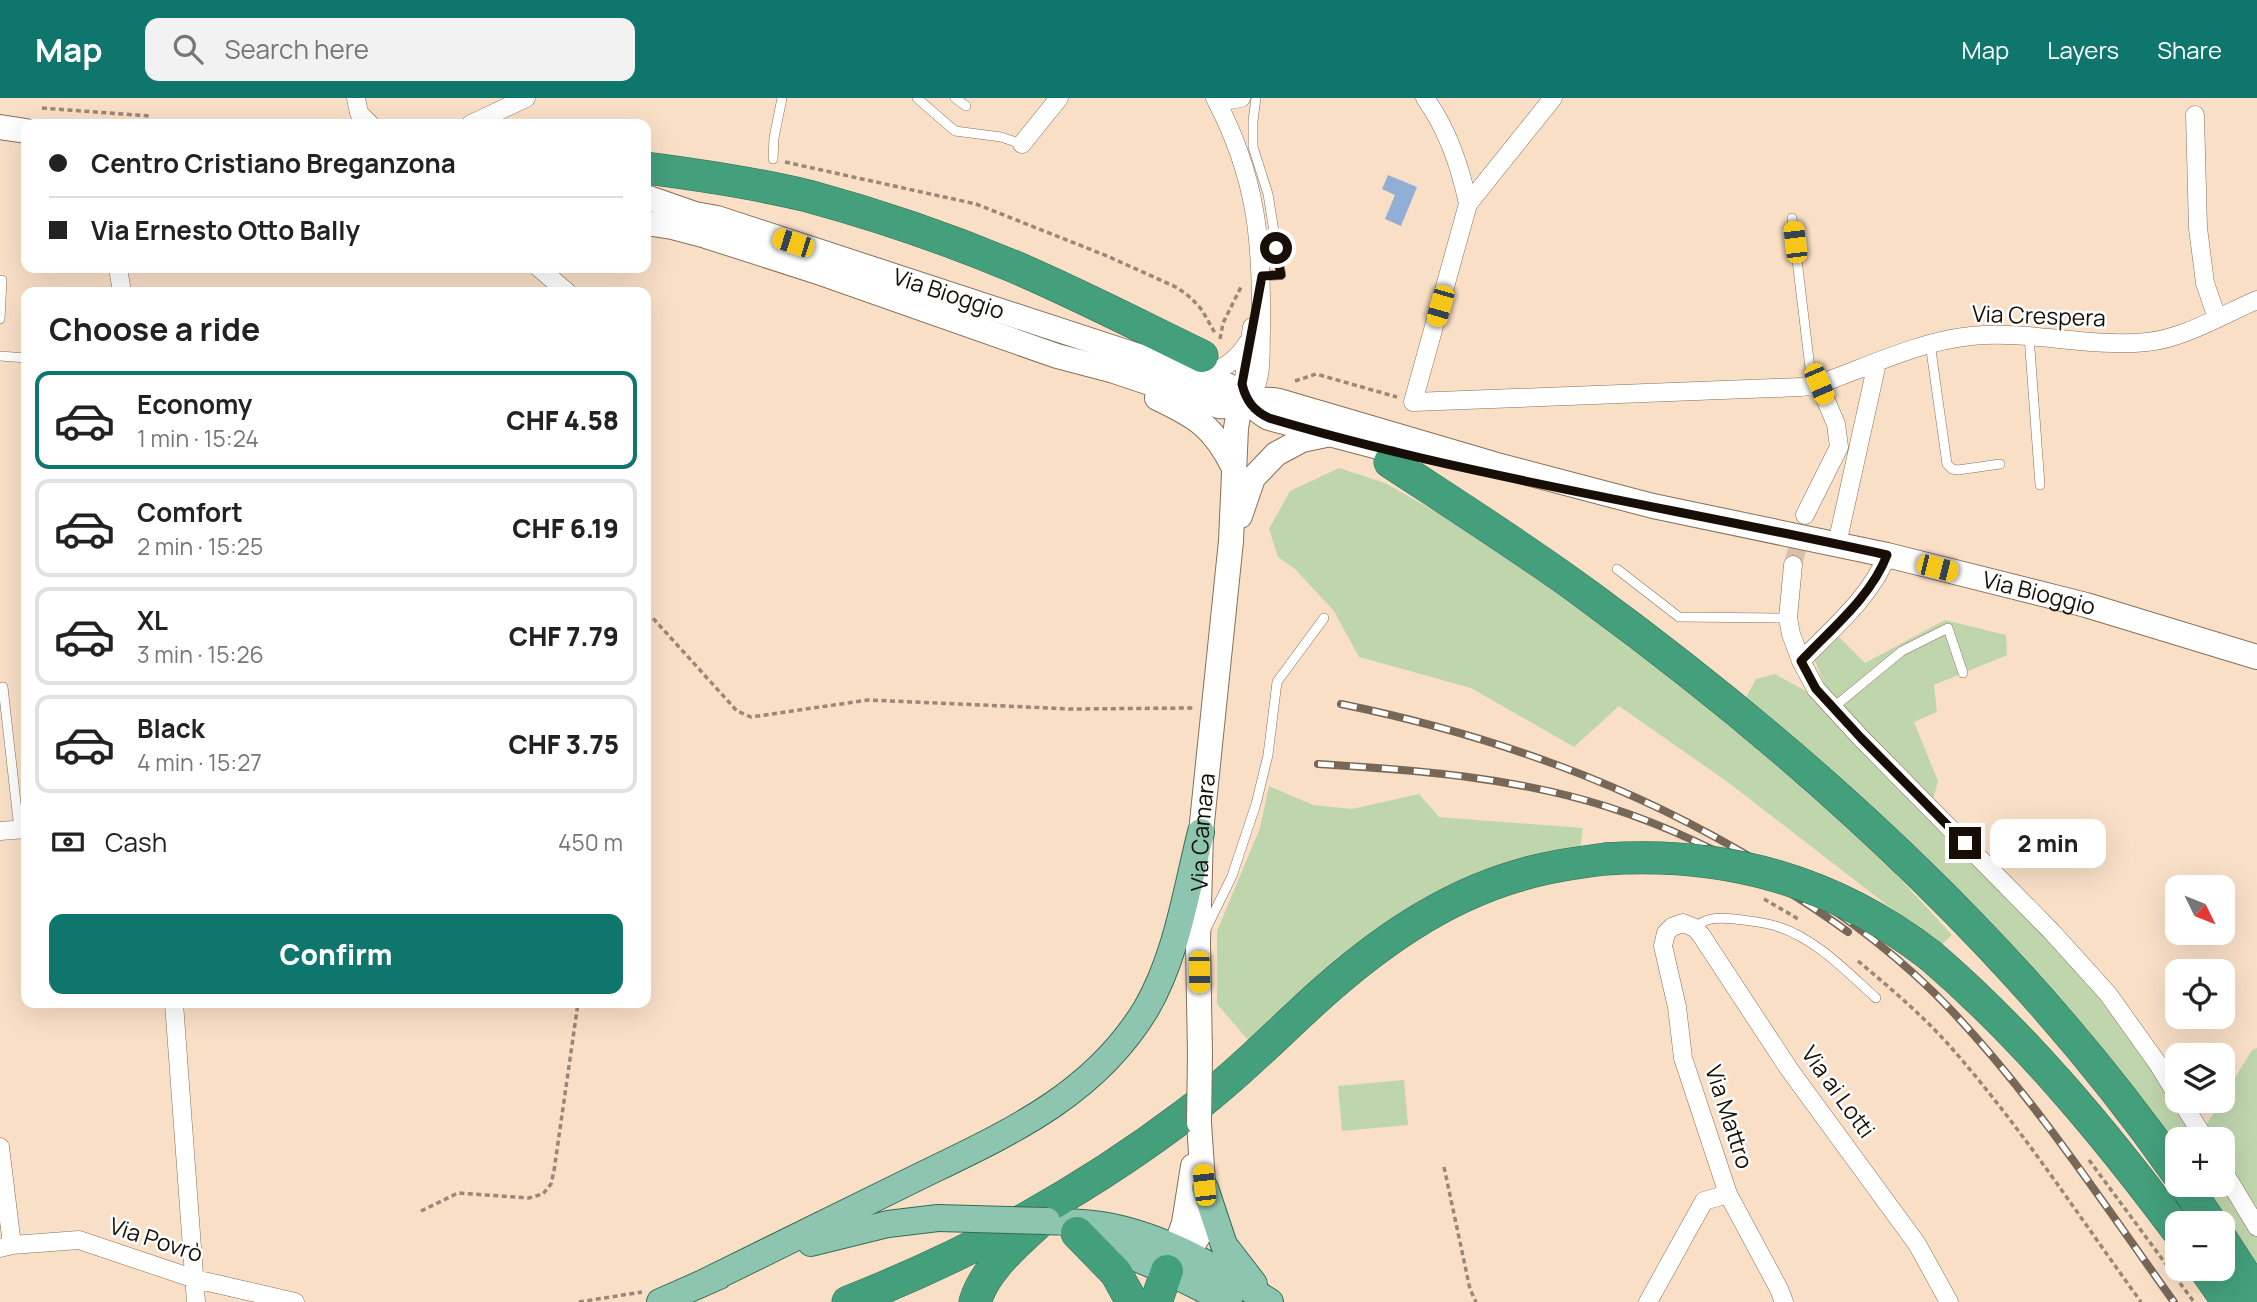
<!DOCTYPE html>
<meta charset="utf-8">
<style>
:root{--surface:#fff;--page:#f2f2f2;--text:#222;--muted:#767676;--line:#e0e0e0;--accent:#0f766e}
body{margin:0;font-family:Manrope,sans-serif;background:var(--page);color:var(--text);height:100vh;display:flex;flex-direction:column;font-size:26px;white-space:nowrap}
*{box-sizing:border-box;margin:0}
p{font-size:23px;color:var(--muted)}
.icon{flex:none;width:38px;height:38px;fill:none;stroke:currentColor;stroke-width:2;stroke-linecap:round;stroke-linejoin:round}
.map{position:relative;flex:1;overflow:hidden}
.side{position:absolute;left:21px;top:189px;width:630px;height:721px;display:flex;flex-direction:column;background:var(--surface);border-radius:14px;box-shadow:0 7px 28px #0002}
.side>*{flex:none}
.top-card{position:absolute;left:21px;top:21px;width:630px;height:154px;border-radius:14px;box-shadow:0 7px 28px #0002;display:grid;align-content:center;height:154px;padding:0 28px;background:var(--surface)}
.needle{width:46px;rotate:133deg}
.controls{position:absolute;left:2165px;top:777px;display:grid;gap:14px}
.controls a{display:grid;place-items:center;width:70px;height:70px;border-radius:14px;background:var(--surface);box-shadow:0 7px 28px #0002;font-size:35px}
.end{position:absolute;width:32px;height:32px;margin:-16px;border:9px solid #170f07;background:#fff;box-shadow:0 0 0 4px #fff}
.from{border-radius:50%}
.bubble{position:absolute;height:49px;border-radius:14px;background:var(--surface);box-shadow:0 7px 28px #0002;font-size:23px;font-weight:800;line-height:49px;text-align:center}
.car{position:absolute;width:21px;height:42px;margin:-21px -10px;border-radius:9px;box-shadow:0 0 5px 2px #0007;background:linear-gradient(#f5c518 24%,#345 0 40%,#f5c518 0 76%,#345 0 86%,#f5c518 0)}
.top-card b{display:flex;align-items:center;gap:24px;height:66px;font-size:26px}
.top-card b+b{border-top:2px solid var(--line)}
.top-card i{width:18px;height:18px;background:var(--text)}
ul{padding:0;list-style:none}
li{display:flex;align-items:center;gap:21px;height:98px;margin:0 14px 10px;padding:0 14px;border:4px solid var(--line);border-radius:14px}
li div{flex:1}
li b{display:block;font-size:26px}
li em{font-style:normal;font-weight:800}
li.selected{border-color:var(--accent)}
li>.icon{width:63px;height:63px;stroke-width:1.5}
h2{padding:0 28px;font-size:32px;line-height:84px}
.pay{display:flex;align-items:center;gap:18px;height:77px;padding:0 28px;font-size:26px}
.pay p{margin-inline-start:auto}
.cta{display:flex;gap:14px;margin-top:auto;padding:14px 28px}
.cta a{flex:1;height:80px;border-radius:14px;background:var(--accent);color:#fff;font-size:28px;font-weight:800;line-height:80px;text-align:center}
header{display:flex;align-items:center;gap:42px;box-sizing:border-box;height:98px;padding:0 35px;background:var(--accent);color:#fff}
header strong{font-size:33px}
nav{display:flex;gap:38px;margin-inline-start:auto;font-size:24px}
.search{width:490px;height:63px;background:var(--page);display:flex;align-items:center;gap:18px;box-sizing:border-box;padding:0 24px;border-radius:14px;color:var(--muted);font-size:26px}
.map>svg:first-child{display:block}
</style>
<header>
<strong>Map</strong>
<div class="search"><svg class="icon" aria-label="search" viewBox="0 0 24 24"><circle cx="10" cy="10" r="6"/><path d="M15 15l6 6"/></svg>Search here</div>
<nav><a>Map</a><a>Layers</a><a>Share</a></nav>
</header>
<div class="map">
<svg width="2257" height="1204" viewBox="0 0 2257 1204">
<rect width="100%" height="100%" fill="#f9dfc6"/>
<path fill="#bfd6ad" d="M1339,370L1385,385L1459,427L1645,558L1811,696L1883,762L1952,837L1940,848L1729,685L1619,608L1574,649L1471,590L1359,559L1334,513L1295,471L1278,459L1269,431L1290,393Z
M1945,522L2006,537L2007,557L1934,587L1937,614L1914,624L1938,683L1931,709L2053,833L2202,1034L2252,952L2257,950V1182L2196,1087H2222V1041H2177V1056L1744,603L1756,581L1775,576L1833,608L1815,563L1838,538L1865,565Z
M1269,688L1313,707L1352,711L1419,696L1439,719L1583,730L1580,751L1473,779L1249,943L1217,906V833L1260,730Z
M1404,982L1408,1027L1342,1033L1338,988Z"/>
<path fill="#90aed6" d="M1388,77L1417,89L1401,128L1385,121L1395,97L1382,91Z"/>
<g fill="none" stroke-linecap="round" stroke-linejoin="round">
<path stroke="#d7c0a9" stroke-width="18" stroke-dasharray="18 9" stroke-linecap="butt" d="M1793,467L1803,427"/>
<defs>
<path id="lane" d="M917,0L955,33L1001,39L1022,46
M955,0L966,8
M1256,0L1253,23V49L1268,96L1281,177L1262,178
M773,61L774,40L782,0
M1792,120L1812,287
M0,221L2,182
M2029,238L2040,387
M1930,245L1947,366L1952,371L1958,372L2000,366
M0,258L26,260
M1617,471L1679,519L1788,520
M3,589L19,731
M1834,609L1902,553L1948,530L1963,575
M1695,830C1706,818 1720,820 1735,821C1750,823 1765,824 1779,829C1816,841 1847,874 1876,900
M1206,831L1232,778L1256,706L1268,657L1277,584L1324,520"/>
<path id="street" d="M356,0L359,15L370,26
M1215,0C1257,80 1262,142 1261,231C1260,256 1264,282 1248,303
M1425,0C1448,32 1460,67 1468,106L1413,304L1801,289L1819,286C1867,269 1920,243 1971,238C2030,232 2089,250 2147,244C2183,241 2224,216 2257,202
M1217,4L1241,0
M2195,17L2198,130L2205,185L2217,220
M471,26L526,0
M1022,46L1059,0
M1468,106L1553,0
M118,170L122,194
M539,170L567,194
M1198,278C1220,274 1237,263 1248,244
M1248,303L1243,286L1252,229
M1805,417L1839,349L1836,326L1819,286
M1837,446L1877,265
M1887,457C1872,498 1831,532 1801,563L1816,591L1861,640L2052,834L2108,896L2158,966L2177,997
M1793,467L1788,520L1791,536L1801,563
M0,733L26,731
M174,905L196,1204
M2181,1003L2205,1041
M0,1049L12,1147
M2222,1071L2257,1129
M1728,1096L1779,1191L1784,1204
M0,1150L12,1147L79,1142L195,1181L295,1204
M1648,1204L1704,1103L1728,1096L1683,960L1677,909L1663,848L1666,835L1672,829L1683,825L1695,830L1701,837L1789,971L1917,1146L1949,1204"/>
<g id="secondary">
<path d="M0,29L26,33"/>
<path id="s1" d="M646,99L695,116L717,120L1227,287C1243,296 1253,312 1269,320L1412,358"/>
<path id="s2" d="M646,125L672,129L706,138L815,173L1057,258L1114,273L1219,308C1240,310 1256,298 1279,303L1497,367L1653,408L1887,457L2086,507L2257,559"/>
<path d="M1157,300C1197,319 1214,329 1234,370"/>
<path d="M1240,418L1253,380L1276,356L1302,342L1326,337"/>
<path id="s3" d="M1200,956L1198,846L1201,734L1231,443L1236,330L1238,318L1248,303"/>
<path d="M1175,1150L1184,1125L1193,1068"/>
<path d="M1188,1155L1202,1132L1205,1114L1199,1025"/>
</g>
<path id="primary" d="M1205,1090L1224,1147L1254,1186
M1047,1123C1065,1124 1084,1124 1102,1127C1164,1137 1218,1171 1270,1204
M1081,1137L1167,1173L1229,1204
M811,1145L888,1126L938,1120
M705,1184C770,1152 835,1120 900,1088C994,1041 1089,1005 1146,911C1177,858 1186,793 1201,734
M660,1204L719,1178"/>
<path id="highway" d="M646,70C700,77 755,85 808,98C878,117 948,141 1015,169C1078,196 1140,228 1202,258
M1390,364C1457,408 1525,451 1590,499C1811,661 2019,850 2177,1075
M1931,858C2024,938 2104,1034 2177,1132
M2185,1087L2211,1125
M1077,1135L1116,1175L1132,1204
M2222,1142L2257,1196
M2205,1171L2228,1204
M848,1204C968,1157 1082,1095 1185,1017C1233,981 1275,938 1319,898C1377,846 1442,800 1517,778C1546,769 1575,765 1605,761
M975,1204C985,1171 1014,1148 1038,1125
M1156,1204L1167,1173"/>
</defs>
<use href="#lane" stroke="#867059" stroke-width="10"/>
<use href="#street" stroke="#867059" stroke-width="19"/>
<use href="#secondary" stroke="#867059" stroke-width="26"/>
<use href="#primary" stroke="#346d53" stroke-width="28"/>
<use href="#highway" stroke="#346d53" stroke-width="33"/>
<path stroke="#9a8776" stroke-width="3.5" stroke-dasharray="5 3.5" stroke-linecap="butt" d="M42,10L149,18
M785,64L976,106L1107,158L1178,190L1191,200L1202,212L1216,237
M1220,241L1223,225L1242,187
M1295,283L1316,276L1397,299
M646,516L651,518L737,613L751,619L868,602L1071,611L1194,610
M1764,801L1800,822
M1858,863C1889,889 1921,916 1948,946C2019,1026 2078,1117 2141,1204
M2089,1062L2194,1204
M1444,1069L1470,1191L1476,1204
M421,1113L458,1095L529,1100L543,1096L551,1086L554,1073L578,905
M579,1204L642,1194"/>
<use href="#lane" stroke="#fff" stroke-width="9"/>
<use href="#street" stroke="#fff" stroke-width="18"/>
<use href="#secondary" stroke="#fff" stroke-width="24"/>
<use href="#primary" stroke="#8ec5b0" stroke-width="26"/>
<use href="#highway" stroke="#439f7c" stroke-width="32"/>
<defs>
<path id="rail" d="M1341,606C1492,637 1630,686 1762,766C1831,807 1896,854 1951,912C2035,1001 2103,1105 2174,1204
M1318,666C1415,672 1514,679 1608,709C1695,737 1775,781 1848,834"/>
</defs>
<use href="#rail" stroke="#766757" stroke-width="8"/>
<use href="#rail" stroke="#fff" stroke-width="5" stroke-dasharray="16" stroke-linecap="butt"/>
<defs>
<path id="secondary-bridge" d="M1199,1025L1200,956"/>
<path id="primary-bridge" d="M938,1120L1047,1123"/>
<path id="highway-bridge" d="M1605,761C1727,753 1834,783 1931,858"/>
</defs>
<use href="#secondary-bridge" stroke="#867059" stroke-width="26" stroke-linecap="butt"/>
<use href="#primary-bridge" stroke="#346d53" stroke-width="28" stroke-linecap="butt"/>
<use href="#highway-bridge" stroke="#346d53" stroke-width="33" stroke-linecap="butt"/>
<use href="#secondary-bridge" stroke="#fff" stroke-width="24"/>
<use href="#primary-bridge" stroke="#8ec5b0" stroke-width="26"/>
<use href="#highway-bridge" stroke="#439f7c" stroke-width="32"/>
</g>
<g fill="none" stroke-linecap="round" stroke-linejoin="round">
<path stroke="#170f07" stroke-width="9" d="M1276,150L1281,177L1262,178L1242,286C1246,303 1254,313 1269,320C1472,380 1681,411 1887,457C1871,499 1831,531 1801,563L1816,591L1861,640L1965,745"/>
</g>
<g text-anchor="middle" stroke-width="5" stroke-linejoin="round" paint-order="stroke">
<g font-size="23" fill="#170f07" stroke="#fff">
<text dy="8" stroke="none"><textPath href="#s1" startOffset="318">Via Bioggio</textPath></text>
<text transform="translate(2039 218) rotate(2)" y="8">Via Crespera</text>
<text dy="8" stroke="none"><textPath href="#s2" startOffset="1447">Via Bioggio</textPath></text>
<text dy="8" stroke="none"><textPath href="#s3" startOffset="222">Via Camara</textPath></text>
<text transform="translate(1838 994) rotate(54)" y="8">Via ai Lotti</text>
<text transform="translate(1729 1019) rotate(72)" y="8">Via Mattro</text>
<text transform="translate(156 1142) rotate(18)" y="8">Via Povrò</text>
</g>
</g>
</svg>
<div class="controls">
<a><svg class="needle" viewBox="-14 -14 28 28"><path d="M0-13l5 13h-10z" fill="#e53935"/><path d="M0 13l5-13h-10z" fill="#767676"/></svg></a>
<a><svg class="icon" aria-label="locate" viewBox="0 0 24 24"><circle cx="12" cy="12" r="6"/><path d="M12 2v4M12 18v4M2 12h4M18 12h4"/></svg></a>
<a><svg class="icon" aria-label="layers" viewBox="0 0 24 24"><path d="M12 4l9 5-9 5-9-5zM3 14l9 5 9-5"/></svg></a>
<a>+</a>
<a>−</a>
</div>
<i class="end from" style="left:1276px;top:150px"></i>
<i class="end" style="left:1965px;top:745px"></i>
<div class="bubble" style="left:1990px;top:721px;width:116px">2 min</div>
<i class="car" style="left:1795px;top:144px;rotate:353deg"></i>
<i class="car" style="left:793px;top:145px;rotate:288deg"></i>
<i class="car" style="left:1440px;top:208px;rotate:196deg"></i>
<i class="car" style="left:1819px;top:286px;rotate:157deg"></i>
<i class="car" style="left:1937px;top:470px;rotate:104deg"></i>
<i class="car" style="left:1199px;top:874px;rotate:179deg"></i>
<i class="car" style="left:1204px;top:1087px;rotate:354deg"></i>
<div class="top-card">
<b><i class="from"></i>Centro Cristiano Breganzona</b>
<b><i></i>Via Ernesto Otto Bally</b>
</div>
<section class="side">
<h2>Choose a ride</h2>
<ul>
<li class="selected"><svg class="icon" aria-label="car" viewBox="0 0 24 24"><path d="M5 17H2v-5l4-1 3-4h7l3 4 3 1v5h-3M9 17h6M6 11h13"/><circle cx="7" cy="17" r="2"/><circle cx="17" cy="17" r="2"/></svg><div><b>Economy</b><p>1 min · 15:24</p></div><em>CHF 4.58</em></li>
<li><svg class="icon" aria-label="car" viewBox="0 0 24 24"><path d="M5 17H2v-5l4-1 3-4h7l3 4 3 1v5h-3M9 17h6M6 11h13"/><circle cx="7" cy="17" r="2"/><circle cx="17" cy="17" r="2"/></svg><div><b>Comfort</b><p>2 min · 15:25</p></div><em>CHF 6.19</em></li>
<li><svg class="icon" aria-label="car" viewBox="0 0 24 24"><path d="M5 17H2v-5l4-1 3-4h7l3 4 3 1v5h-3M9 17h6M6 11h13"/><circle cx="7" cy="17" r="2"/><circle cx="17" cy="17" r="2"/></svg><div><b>XL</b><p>3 min · 15:26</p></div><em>CHF 7.79</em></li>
<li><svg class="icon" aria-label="car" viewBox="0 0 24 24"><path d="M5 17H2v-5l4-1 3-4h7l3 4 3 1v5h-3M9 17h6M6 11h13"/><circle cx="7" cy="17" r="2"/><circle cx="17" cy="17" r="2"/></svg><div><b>Black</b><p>4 min · 15:27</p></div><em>CHF 3.75</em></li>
</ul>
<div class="pay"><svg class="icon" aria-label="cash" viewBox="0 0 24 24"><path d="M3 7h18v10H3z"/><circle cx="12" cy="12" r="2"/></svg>Cash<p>450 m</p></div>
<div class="cta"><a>Confirm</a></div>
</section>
</div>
